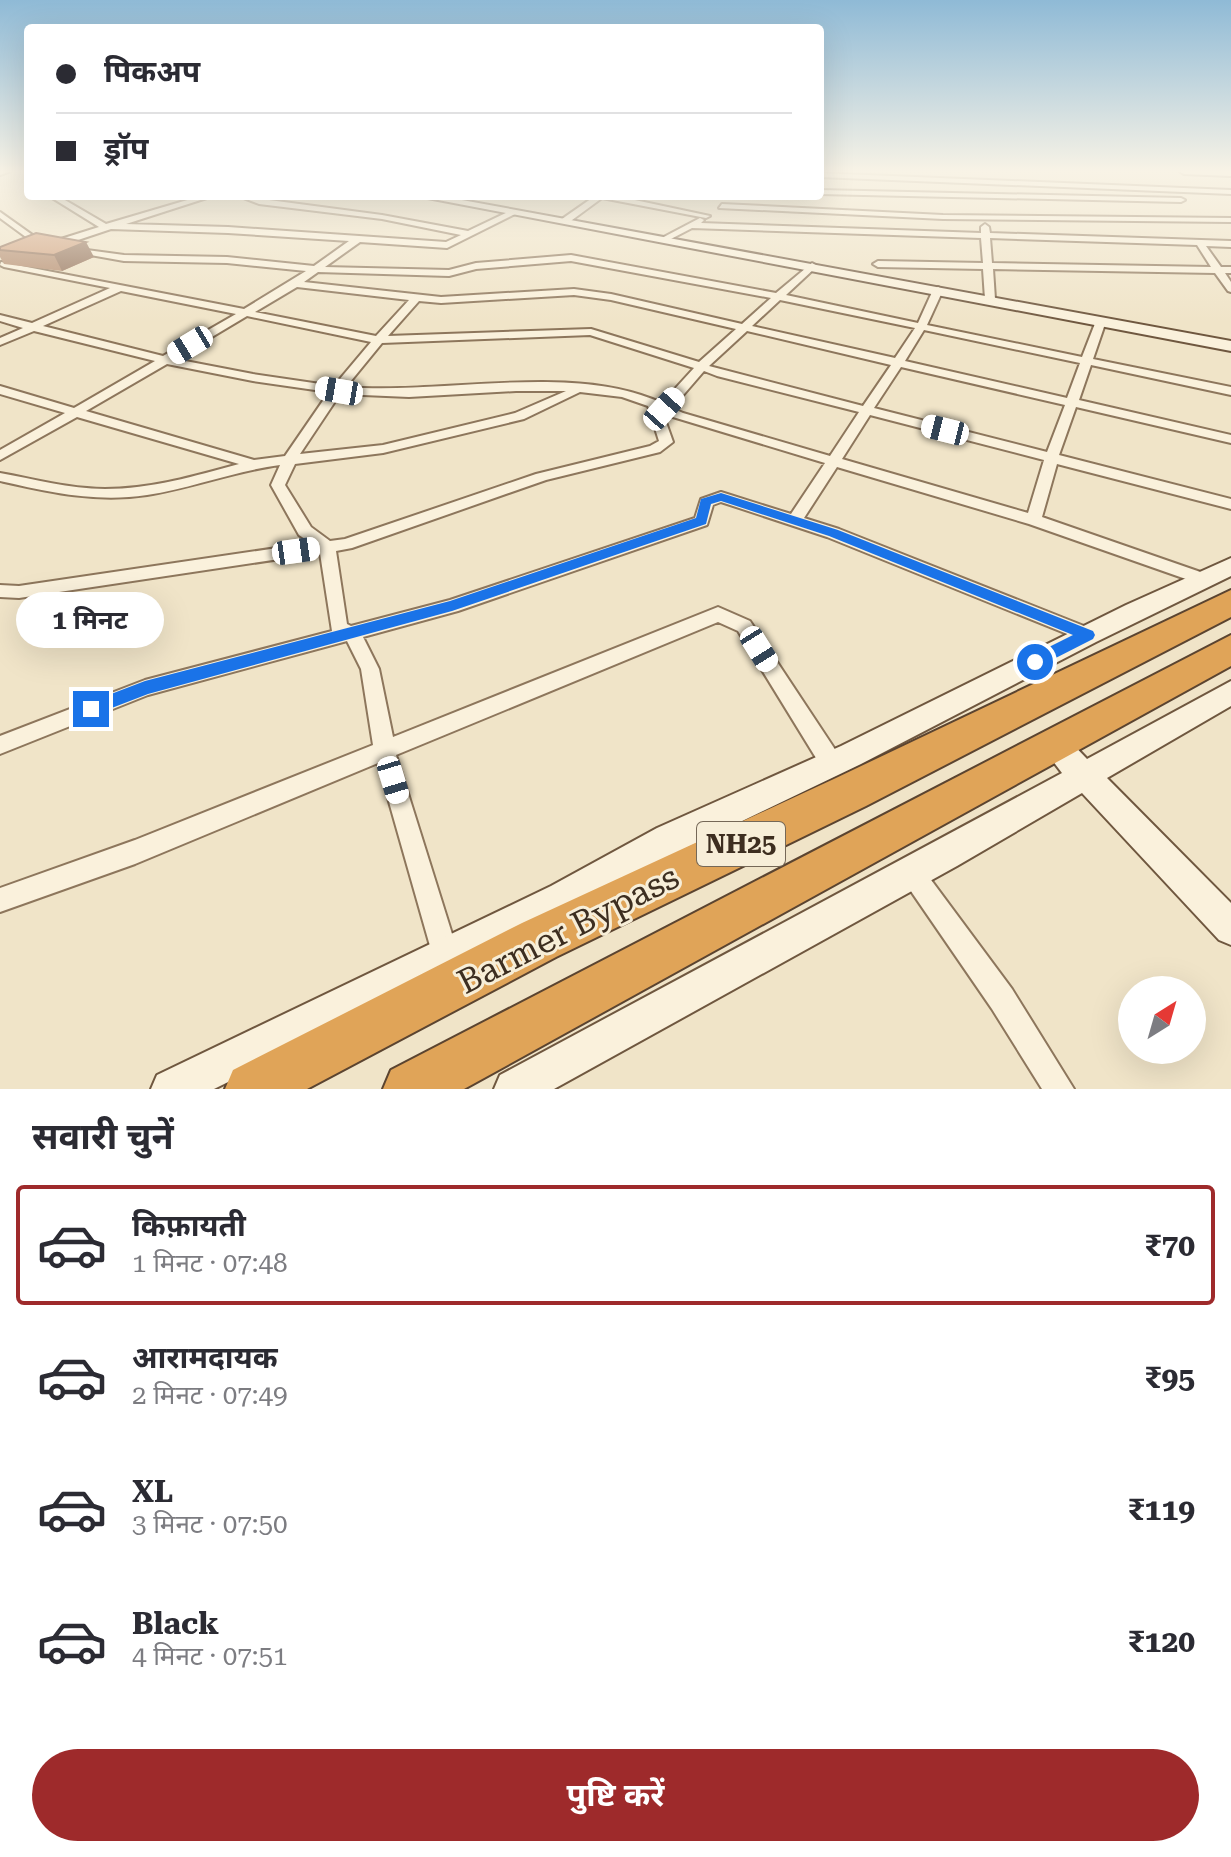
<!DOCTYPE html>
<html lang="hi">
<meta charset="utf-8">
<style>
:root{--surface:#fff;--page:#f7f7f7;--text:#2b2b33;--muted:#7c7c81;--line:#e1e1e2;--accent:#9e2a2b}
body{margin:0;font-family:"Roboto Serif","Noto Sans Devanagari",serif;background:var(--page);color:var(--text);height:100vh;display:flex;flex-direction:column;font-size:30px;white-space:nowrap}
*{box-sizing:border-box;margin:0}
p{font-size:26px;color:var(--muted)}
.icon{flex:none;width:44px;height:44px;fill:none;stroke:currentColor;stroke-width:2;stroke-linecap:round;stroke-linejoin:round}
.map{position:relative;height:1089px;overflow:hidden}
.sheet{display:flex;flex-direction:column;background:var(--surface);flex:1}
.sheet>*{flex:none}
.hud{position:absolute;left:24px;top:24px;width:800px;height:176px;border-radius:8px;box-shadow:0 8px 32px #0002;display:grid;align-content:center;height:176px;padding:0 32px;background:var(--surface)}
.needle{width:52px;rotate:37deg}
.tools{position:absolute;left:1118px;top:976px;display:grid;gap:16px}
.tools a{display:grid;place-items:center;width:88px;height:88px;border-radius:50%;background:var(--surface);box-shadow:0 8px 32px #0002;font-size:40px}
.end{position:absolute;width:36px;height:36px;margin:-18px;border:10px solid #1a73e8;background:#fff;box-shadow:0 0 0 4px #fff}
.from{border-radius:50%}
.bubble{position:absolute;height:56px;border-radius:28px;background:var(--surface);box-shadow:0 8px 32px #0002;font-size:26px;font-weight:700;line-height:56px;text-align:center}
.car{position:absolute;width:24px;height:48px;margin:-24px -12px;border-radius:10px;box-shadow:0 0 6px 2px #0007;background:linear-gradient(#fff 24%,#345 0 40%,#fff 0 76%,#345 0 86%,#fff 0)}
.hud b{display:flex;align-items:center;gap:28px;height:76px;font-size:30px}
.hud b+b{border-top:2px solid var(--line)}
.hud i{width:20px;height:20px;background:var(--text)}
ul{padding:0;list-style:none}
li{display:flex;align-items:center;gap:24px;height:120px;margin:0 16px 12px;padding:0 16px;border:4px solid transparent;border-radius:8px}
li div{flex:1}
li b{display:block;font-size:30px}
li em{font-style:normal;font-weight:700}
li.active{border-color:var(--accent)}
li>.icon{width:72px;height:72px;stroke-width:1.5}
h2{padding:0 32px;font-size:36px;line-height:96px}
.primary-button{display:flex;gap:16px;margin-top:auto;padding:16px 32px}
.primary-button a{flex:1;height:92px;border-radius:48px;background:var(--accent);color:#fff;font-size:32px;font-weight:700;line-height:92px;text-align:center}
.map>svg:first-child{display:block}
</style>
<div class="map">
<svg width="1231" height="1089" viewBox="0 0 1231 1089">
<rect width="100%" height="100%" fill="#f0e4c8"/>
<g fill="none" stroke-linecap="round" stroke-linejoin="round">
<defs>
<path id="street" d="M0,171H11L0,175Z
M820,173L1231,190V194L820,177Z
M820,190L1181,198L1185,200L1181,202L820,194Z
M49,196H58L106,224L201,196H213L126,224L228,227L446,242L461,235L382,219L259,204L238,196L382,215L468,231L512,210L515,214L447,248L360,242L325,267L449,270L476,263L571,255L776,293L812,263L817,266L815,268L786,295L918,323L933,290L938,287L943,290L927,325L1082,357L1096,321L1105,319L1106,321L1093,359L1231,387V395L1091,365L1079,400L1231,435V443L1076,407L1059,455L1231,499V509L1057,464L1042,517L1209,575L1211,579L1209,583L1203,585L1029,524L837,467L804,518L839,529L1094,630L1097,635L1094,640L1088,642L1082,640L827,537L721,502L713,505L707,525L458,611L363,637L379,669L393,737L718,607L750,621L840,757L843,764L840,771L832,774L824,771L738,631L718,622L396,755L458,953L454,962L445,966L436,962L432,953L378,763L135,864L0,912V888L135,840L373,745L361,669L347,641L148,695L0,754V736L145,680L332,631L320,553L19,598L0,597V585L19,586L311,543L299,535L271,485L280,465C235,471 192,488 147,495C96,503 49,492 0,481V473C35,479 69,489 105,489C151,489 195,476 239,464L77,417L0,460V450L65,413L0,394V386L74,408L155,361L34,331L0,345V338L23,328L0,321V315L32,323L110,288L4,267L0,265L1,262L244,309L306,271L227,263L124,261L68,251L72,248L124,255L227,257L314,266L349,241L228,233L111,229L45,251L0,218V212L45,244L99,227ZM571,261L771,298L742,324L611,294L574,289L441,297L304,282L318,272L449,276L476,269ZM297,287L409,300L376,336L255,312ZM121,291L236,314L163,356L43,326ZM574,295L611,300L736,329L699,362L591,329L388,336L419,301L441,303ZM780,300L915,328L895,358L752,326ZM247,316L371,342L334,386L253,374L175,359ZM924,330L1080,363L1067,398L905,361ZM747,331L891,365L863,406L709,366ZM590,335L694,368L662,403C572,362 444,395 346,387L382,343ZM167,364L253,381L329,392L285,456L254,460L86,411ZM901,367L1065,405L1047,452L874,408ZM704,371L717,376L859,412L830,456L683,413L672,408ZM516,391H566L515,413L383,445L300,454L340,394L409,397ZM580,392L622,397L648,406L659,441L650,446L536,474L345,539L330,541L311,527L285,485L295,464L383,453L524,419ZM663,414L825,463L791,514L721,492L701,499L695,518L450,600L351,626L347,624L336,551L352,548L546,480L660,452L673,442ZM870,415L1044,460L1028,513L842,459Z
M595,196H616L710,216L706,218L602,198L568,223H562V219Z
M722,204L943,215L1231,218V222L943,219L719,208Z
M700,218L704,220L701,223L981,233V227L985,224L989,227L990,233L1231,241V247L1206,246L1221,267H1231V273H1225L1231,282V292L1228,291L1215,273L993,269L995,299L990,302L985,299L983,269L878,267L873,264L878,261L983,263L981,238L692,228L667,241L660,239ZM990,238L1197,245L1211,267L992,263Z
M912,861L920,865L1012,989L1074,1089H1042L992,1009L904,881L900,873L904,865Z"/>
<path id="secondary" d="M1179,171H1231V176L1184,174Z
M417,196H440L1231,341V351Z
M1231,558V576L1096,642L861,764L680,851L575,910L214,1089H151L157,1075L551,886L657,828L841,746L1126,605Z
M1231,681V706L1107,778L1231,903V945L1219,940L1082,793L957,866L554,1089H494L500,1075L1062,773L1039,743L1043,734L1053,730L1063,734L1087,759Z"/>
<path id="highway" d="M1231,590V617L866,806L556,957L307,1089H225L233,1070L522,923L836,778Z
M1231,635V666L464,1089H383L391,1070Z"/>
</defs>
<use href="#street" stroke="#8d765c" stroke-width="4"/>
<use href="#secondary" stroke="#6f573f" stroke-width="4"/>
<use href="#highway" stroke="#5b4430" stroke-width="4"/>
<use href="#street" fill="#faf1dc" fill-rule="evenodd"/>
<use href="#secondary" fill="#faf1dc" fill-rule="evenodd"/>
<use href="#highway" fill="#e0a458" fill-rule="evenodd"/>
</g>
<path fill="#b2896c" d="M0,247L94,257L62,271L4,264L0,257Z"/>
<path fill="#916f58" d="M86,242L94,257L62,271L54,255Z"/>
<path fill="#cf9f7d" stroke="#916f58" stroke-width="2" d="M36,233L86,242L54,255L0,250V247Z"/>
<linearGradient id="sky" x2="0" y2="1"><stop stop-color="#8fbad6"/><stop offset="0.53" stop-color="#f8f3e6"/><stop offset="1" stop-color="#f8f3e6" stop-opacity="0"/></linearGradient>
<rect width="1231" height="323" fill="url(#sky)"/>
<path fill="#1a73e8" d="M721,493L838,530L1093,631L1095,635L1093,639L1040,666H1029V657L1073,635L829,536L721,501L711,504L706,524L452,611L148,694L91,716L83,709L85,704L145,681L450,601L696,518L701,499Z"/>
<g text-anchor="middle" stroke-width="6" stroke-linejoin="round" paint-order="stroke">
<rect fill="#f7eed8" stroke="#756857" stroke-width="2" x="697" y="822" width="88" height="44" rx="6"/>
<g font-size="26" font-weight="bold" fill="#3d2e20">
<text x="741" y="853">NH25</text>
</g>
<g font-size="34" fill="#3d2e20" stroke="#f7eed8">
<text transform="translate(568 929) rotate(-27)" y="12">Barmer Bypass</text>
</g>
</g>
</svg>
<div class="tools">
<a><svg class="needle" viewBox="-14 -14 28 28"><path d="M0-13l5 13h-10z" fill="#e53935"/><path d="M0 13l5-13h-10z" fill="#7c7c81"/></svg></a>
</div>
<i class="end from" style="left:1035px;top:662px"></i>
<i class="end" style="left:91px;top:709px"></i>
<div class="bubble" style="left:16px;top:592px;width:148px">1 मिनट</div>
<i class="car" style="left:190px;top:345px;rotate:239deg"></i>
<i class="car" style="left:339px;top:391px;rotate:280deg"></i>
<i class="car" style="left:664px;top:409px;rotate:42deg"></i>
<i class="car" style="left:945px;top:430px;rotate:284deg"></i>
<i class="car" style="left:296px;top:551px;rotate:82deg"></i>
<i class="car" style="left:759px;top:649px;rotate:148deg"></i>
<i class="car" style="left:393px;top:780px;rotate:163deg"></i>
<div class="hud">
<b><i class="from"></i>पिकअप</b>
<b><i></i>ड्रॉप</b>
</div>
</div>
<section class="sheet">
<h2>सवारी चुनें</h2>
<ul>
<li class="active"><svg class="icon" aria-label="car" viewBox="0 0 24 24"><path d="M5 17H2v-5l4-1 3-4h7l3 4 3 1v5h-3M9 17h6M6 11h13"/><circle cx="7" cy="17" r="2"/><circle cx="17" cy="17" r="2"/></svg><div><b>किफ़ायती</b><p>1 मिनट · 07:48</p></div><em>₹70</em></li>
<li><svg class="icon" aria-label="car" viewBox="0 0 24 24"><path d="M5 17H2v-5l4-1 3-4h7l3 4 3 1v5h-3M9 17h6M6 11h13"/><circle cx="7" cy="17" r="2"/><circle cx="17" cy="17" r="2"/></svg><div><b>आरामदायक</b><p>2 मिनट · 07:49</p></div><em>₹95</em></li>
<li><svg class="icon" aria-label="car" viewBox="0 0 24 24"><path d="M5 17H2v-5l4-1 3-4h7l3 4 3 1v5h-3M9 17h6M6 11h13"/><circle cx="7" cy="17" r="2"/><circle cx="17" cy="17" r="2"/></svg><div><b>XL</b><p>3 मिनट · 07:50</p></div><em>₹119</em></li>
<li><svg class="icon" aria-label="car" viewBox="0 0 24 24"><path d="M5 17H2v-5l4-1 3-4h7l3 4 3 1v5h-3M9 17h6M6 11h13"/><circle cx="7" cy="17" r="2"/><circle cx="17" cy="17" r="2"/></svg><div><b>Black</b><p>4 मिनट · 07:51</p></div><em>₹120</em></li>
</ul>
<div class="primary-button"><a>पुष्टि करें</a></div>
</section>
